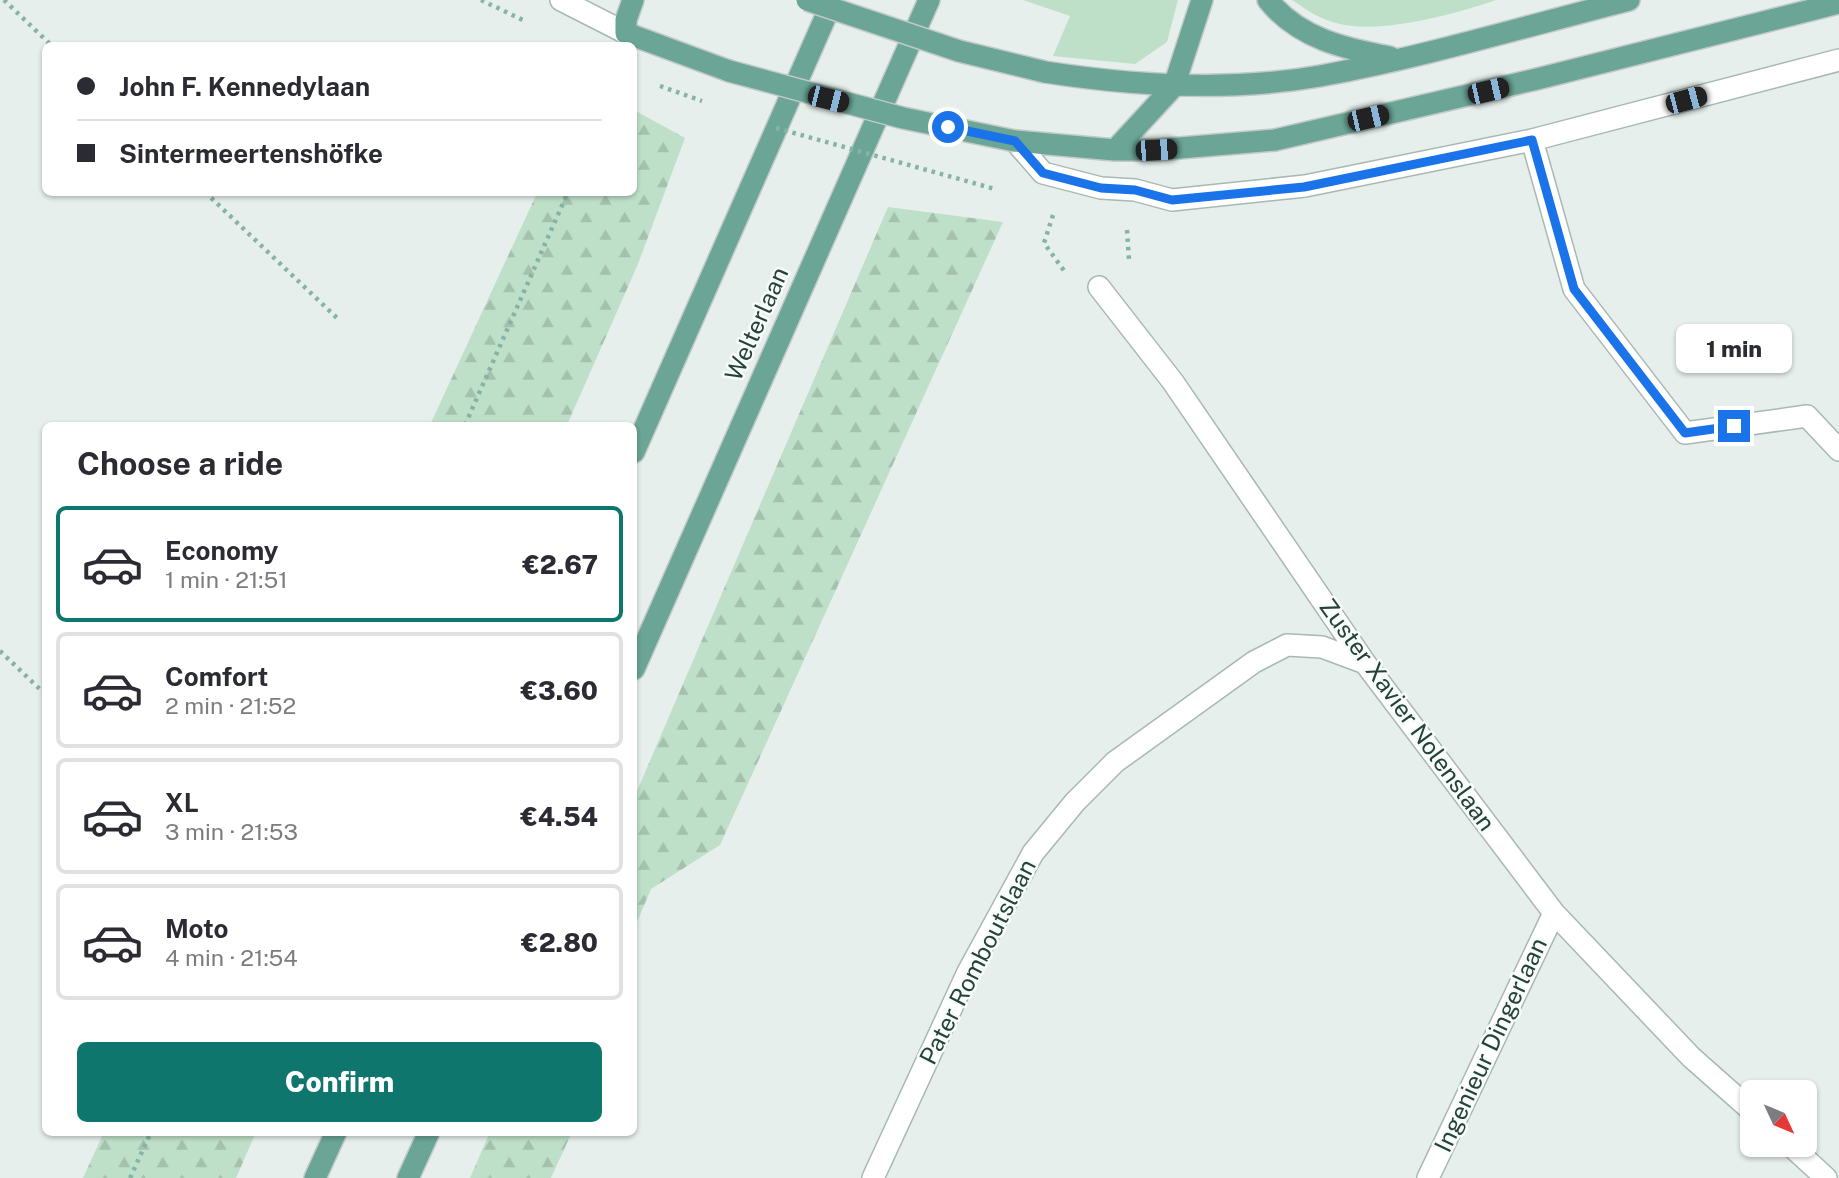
<!DOCTYPE html>
<meta charset="utf-8">
<style>
:root{--surface:#fff;--page:#f7f7f7;--text:#2b2b33;--muted:#7c7c81;--line:#e1e1e2;--accent:#0f766e}
body{margin:0;font-family:"Public Sans",sans-serif;background:var(--page);color:var(--text);height:100vh;display:flex;flex-direction:column;font-size:26px;white-space:nowrap}
*{box-sizing:border-box;margin:0}
p{font-size:23px;color:var(--muted)}
.icon{flex:none;width:38px;height:38px;fill:none;stroke:currentColor;stroke-width:2;stroke-linecap:round;stroke-linejoin:round}
.map{position:relative;flex:1;overflow:hidden}
.side{position:absolute;left:42px;top:422px;width:595px;height:714px;display:flex;flex-direction:column;background:var(--surface);border-radius:10px;box-shadow:0 2px 5px #0004}
.side>*{flex:none}
.hud{position:absolute;left:42px;top:42px;width:595px;height:154px;border-radius:10px;box-shadow:0 2px 5px #0004;display:grid;align-content:center;height:154px;padding:0 35px;background:var(--surface)}
.needle{width:46px;rotate:134deg}
.buttons{position:absolute;left:1740px;top:1080px;display:grid;gap:14px}
.buttons a{display:grid;place-items:center;width:77px;height:77px;border-radius:10px;background:var(--surface);box-shadow:0 2px 5px #0004;font-size:35px}
.end{position:absolute;width:32px;height:32px;margin:-16px;border:9px solid #1a73e8;background:#fff;box-shadow:0 0 0 4px #fff}
.from{border-radius:50%}
.bubble{position:absolute;height:49px;border-radius:10px;background:var(--surface);box-shadow:0 2px 5px #0004;font-size:23px;font-weight:800;line-height:49px;text-align:center}
.car{position:absolute;width:21px;height:42px;margin:-21px -10px;border-radius:9px;box-shadow:0 0 5px 2px #0007;background:linear-gradient(#222 24%,#8ab4d8 0 40%,#222 0 76%,#8ab4d8 0 86%,#222 0)}
.hud b{display:flex;align-items:center;gap:24px;height:66px;font-size:26px}
.hud b+b{border-top:2px solid var(--line)}
.hud i{width:18px;height:18px;background:var(--text)}
ul{padding:0;list-style:none}
li{display:flex;align-items:center;gap:21px;height:116px;margin:0 14px 10px;padding:0 21px;border:4px solid var(--line);border-radius:10px}
li div{flex:1}
li b{display:block;font-size:26px}
li em{font-style:normal;font-weight:800}
li.current{border-color:var(--accent)}
li>.icon{width:63px;height:63px;stroke-width:1.5}
h2{padding:0 35px;font-size:32px;line-height:84px}
.button{display:flex;gap:14px;margin-top:auto;padding:14px 35px}
.button a{flex:1;height:80px;border-radius:10px;background:var(--accent);color:#fff;font-size:28px;font-weight:800;line-height:80px;text-align:center}
.map>svg:first-child{display:block}
</style>
<div class="map">
<svg width="1839" height="1178" viewBox="0 0 1839 1178">
<defs>
<pattern id="forest-firs" width="22" height="20" patternUnits="userSpaceOnUse" patternTransform="scale(1.75)"><rect width="22" height="20" fill="#bfe0c8"/><path d="M5 1l3.5 6h-7zM16 11l3.5 6h-7z" fill="#a4c1ad"/></pattern>
</defs>
<rect width="100%" height="100%" fill="#e6efeb"/>
<path fill="#bfe0c8" d="M1023,0H1178L1167,42L1135,64L1053,56L1070,16Z
M1292,0H1496C1455,14 1383,34 1340,24C1321,20 1308,11 1292,0Z"/>
<path fill="url(#forest-firs)" d="M634,110L685,138L638,264L567,425H430L537,193L634,192Z
M888,207L1003,222L720,845L651,889L634,929V798Z
M104,1132H256L236,1178H83Z
M490,1132H572L551,1178H470Z"/>
<g fill="none" stroke-linecap="round" stroke-linejoin="round">
<defs>
<path id="minor" d="M561,0L626,33
M1532,140L1574,289L1685,433L1807,416L1839,450
M1015,141L1043,173L1101,188L1135,190L1172,200L1305,186L1532,140L1839,60
M1099,287L1173,382L1365,663L1554,913L1691,1057L1752,1111
M1789,1144L1826,1178
M873,1178L968,972L1033,853L1075,802L1115,762L1254,662L1287,645L1322,647L1365,663
M1428,1178L1554,913"/>
<path id="major" d="M633,0L626,20V33L729,71
M1268,0C1298,38 1345,49 1390,57
M1045,72C1135,86 1229,92 1320,76C1424,57 1527,26 1629,0
M1015,141L1115,150H1156L1275,140L1537,79L1839,3
M1115,150L1174,86L1202,0
M634,452L833,0
M634,669L929,0
M315,1178L336,1132
M408,1178L429,1132"/>
</defs>
<use href="#minor" stroke="#a8b8b2" stroke-width="24"/>
<use href="#major" stroke="#c2cac8" stroke-width="24"/>
<path stroke="#86b3a5" stroke-width="4.5" stroke-dasharray="3.5 5" stroke-linecap="butt" d="M4,0L52,46
M481,0L527,22
M205,192L337,318
M1053,215L1044,243L1065,272
M1127,230L1129,260
M465,425L568,192
M0,651L46,695
M130,1178L151,1132"/>
<use href="#minor" stroke="#fff" stroke-width="21"/>
<use href="#major" stroke="#6aa596" stroke-width="21"/>
<defs>
<path id="major-bridge" d="M807,0L959,51L1045,72
M729,71L903,118L1015,141"/>
</defs>
<use href="#major-bridge" stroke="#c2cac8" stroke-width="24" stroke-linecap="butt"/>
<path stroke="#86b3a5" stroke-width="4.5" stroke-dasharray="3.5 5" stroke-linecap="butt" d="M660,86L702,101
M776,128L995,189"/>
<use href="#major-bridge" stroke="#6aa596" stroke-width="21"/>
</g>
<g fill="none" stroke-linecap="round" stroke-linejoin="round">
<path stroke="#1a73e8" stroke-width="9" d="M948,127L1015,141L1043,173L1101,188L1135,190L1172,200L1304,187L1532,140L1574,289L1685,433L1734,426"/>
</g>
<g text-anchor="middle" stroke-width="5" stroke-linejoin="round" paint-order="stroke">
<g font-size="24" fill="#24423a" stroke="#f7fbf9">
<text transform="translate(757 324) rotate(-66)" y="8">Welterlaan</text>
<text transform="translate(1407 715) rotate(54)" y="8">Zuster Xavier Nolenslaan</text>
<text transform="translate(978 962) rotate(-63)" y="8">Pater Romboutslaan</text>
<text transform="translate(1491 1045) rotate(-65)" y="8">Ingenieur Dingerlaan</text>
</g>
</g>
</svg>
<div class="buttons">
<a><svg class="needle" viewBox="-14 -14 28 28"><path d="M0-13l5 13h-10z" fill="#e53935"/><path d="M0 13l5-13h-10z" fill="#7c7c81"/></svg></a>
</div>
<i class="end from" style="left:948px;top:127px"></i>
<i class="end" style="left:1734px;top:426px"></i>
<div class="bubble" style="left:1676px;top:324px;width:116px">1 min</div>
<i class="car" style="left:1488px;top:91px;rotate:77deg"></i>
<i class="car" style="left:828px;top:99px;rotate:104deg"></i>
<i class="car" style="left:1686px;top:100px;rotate:75deg"></i>
<i class="car" style="left:1368px;top:118px;rotate:77deg"></i>
<i class="car" style="left:1156px;top:150px;rotate:87deg"></i>
<div class="hud">
<b><i class="from"></i>John F. Kennedylaan</b>
<b><i></i>Sintermeertenshöfke</b>
</div>
<section class="side">
<h2>Choose a ride</h2>
<ul>
<li class="current"><svg class="icon" aria-label="car" viewBox="0 0 24 24"><path d="M5 17H2v-5l4-1 3-4h7l3 4 3 1v5h-3M9 17h6M6 11h13"/><circle cx="7" cy="17" r="2"/><circle cx="17" cy="17" r="2"/></svg><div><b>Economy</b><p>1 min · 21:51</p></div><em>€2.67</em></li>
<li><svg class="icon" aria-label="car" viewBox="0 0 24 24"><path d="M5 17H2v-5l4-1 3-4h7l3 4 3 1v5h-3M9 17h6M6 11h13"/><circle cx="7" cy="17" r="2"/><circle cx="17" cy="17" r="2"/></svg><div><b>Comfort</b><p>2 min · 21:52</p></div><em>€3.60</em></li>
<li><svg class="icon" aria-label="car" viewBox="0 0 24 24"><path d="M5 17H2v-5l4-1 3-4h7l3 4 3 1v5h-3M9 17h6M6 11h13"/><circle cx="7" cy="17" r="2"/><circle cx="17" cy="17" r="2"/></svg><div><b>XL</b><p>3 min · 21:53</p></div><em>€4.54</em></li>
<li><svg class="icon" aria-label="car" viewBox="0 0 24 24"><path d="M5 17H2v-5l4-1 3-4h7l3 4 3 1v5h-3M9 17h6M6 11h13"/><circle cx="7" cy="17" r="2"/><circle cx="17" cy="17" r="2"/></svg><div><b>Moto</b><p>4 min · 21:54</p></div><em>€2.80</em></li>
</ul>
<div class="button"><a>Confirm</a></div>
</section>
</div>
